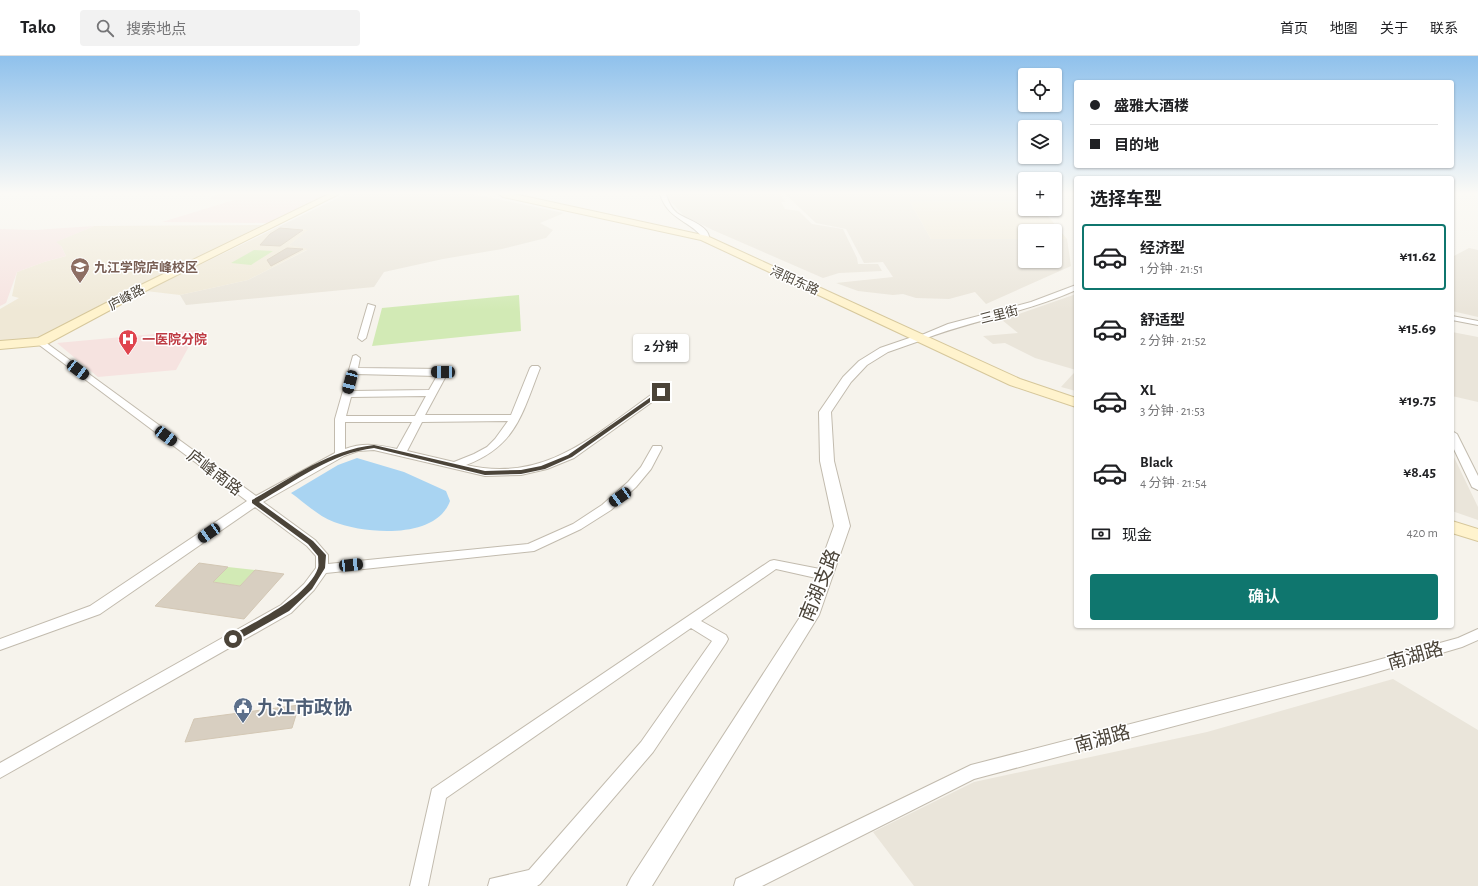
<!DOCTYPE html>
<html lang="zh">
<meta charset="utf-8">
<style>
:root{--surface:#fff;--page:#f2f2f2;--text:#202124;--muted:#757577;--line:#e0e0e0;--accent:#0f766e}
body{margin:0;font-family:"Alegreya Sans","Noto Sans SC",sans-serif;background:var(--page);color:var(--text);height:100vh;display:flex;flex-direction:column;font-size:15px;white-space:nowrap}
*{box-sizing:border-box;margin:0}
p{font-size:13px;color:var(--muted)}
.icon{flex:none;width:22px;height:22px;fill:none;stroke:currentColor;stroke-width:2;stroke-linecap:round;stroke-linejoin:round}
.map{position:relative;flex:1;overflow:hidden}
.panel{position:absolute;left:1074px;top:120px;width:380px;height:452px;display:flex;flex-direction:column;background:var(--surface);border-radius:4px;box-shadow:0 1px 3px #0004}
.panel>*{flex:none}
.top-card{position:absolute;left:1074px;top:24px;width:380px;height:88px;border-radius:4px;box-shadow:0 1px 3px #0004;display:grid;align-content:center;height:88px;padding:0 16px;background:var(--surface)}
.tools{position:absolute;left:1018px;top:12px;display:grid;gap:8px}
.tools a{display:grid;place-items:center;width:44px;height:44px;border-radius:4px;background:var(--surface);box-shadow:0 1px 3px #0004;font-size:20px}
.end{position:absolute;width:18px;height:18px;margin:-9px;border:5px solid #4b4439;background:#fff;box-shadow:0 0 0 2px #fff}
.from{border-radius:50%}
.bubble{position:absolute;height:28px;border-radius:4px;background:var(--surface);box-shadow:0 1px 3px #0004;font-size:13px;font-weight:600;line-height:28px;text-align:center}
.car{position:absolute;width:12px;height:24px;margin:-12px -6px;border-radius:5px;box-shadow:0 0 3px 1px #0007;background:linear-gradient(#222 24%,#8ab4d8 0 40%,#222 0 76%,#8ab4d8 0 86%,#222 0)}
.top-card b{display:flex;align-items:center;gap:14px;height:38px;font-size:15px}
.top-card b+b{border-top:1px solid var(--line)}
.top-card i{width:10px;height:10px;background:var(--text)}
ul{padding:0;list-style:none}
li{display:flex;align-items:center;gap:12px;height:66px;margin:0 8px 6px;padding:0 8px;border:2px solid transparent;border-radius:4px}
li div{flex:1}
li b{display:block;font-size:15px}
li em{font-style:normal;font-weight:600}
li.current{border-color:var(--accent)}
li>.icon{width:36px;height:36px;stroke-width:1.5}
h2{padding:0 16px;font-size:18px;line-height:48px}
.pay{display:flex;align-items:center;gap:10px;height:44px;padding:0 16px;font-size:15px}
.pay p{margin-inline-start:auto}
.cta{display:flex;gap:8px;margin-top:auto;padding:8px 16px}
.cta a{flex:1;height:46px;border-radius:4px;background:var(--accent);color:#fff;font-size:16px;font-weight:600;line-height:46px;text-align:center}
header{display:flex;align-items:center;gap:24px;box-sizing:border-box;height:56px;padding:0 20px;background:var(--surface);border-bottom:1px solid var(--line)}
header strong{font-size:19px}
nav{display:flex;gap:22px;margin-inline-start:auto;font-size:14px}
.search{width:280px;height:36px;background:var(--page);display:flex;align-items:center;gap:10px;box-sizing:border-box;padding:0 14px;border-radius:4px;color:var(--muted);font-size:15px}
.map>svg:first-child{display:block}
</style>
<header>
<strong>Tako</strong>
<div class="search"><svg class="icon" aria-label="search" viewBox="0 0 24 24"><circle cx="10" cy="10" r="6"/><path d="M15 15l6 6"/></svg>搜索地点</div>
<nav><a>首页</a><a>地图</a><a>关于</a><a>联系</a></nav>
</header>
<div class="map">
<svg width="1478" height="830" viewBox="0 0 1478 830">
<rect width="100%" height="100%" fill="#f6f3ec"/>
<path fill="#eae5da" d="M346,138H473L564,157L540,167L553,174L546,182L502,193L443,203L384,216L374,231L186,249L180,239L248,224L307,194L289,189L307,174L278,171Z
M664,138H779L786,146H781L785,153L799,155L812,168L843,173L857,202L858,208H878L882,215L839,217L823,222L715,175L684,160Z
M785,138H1025V145L910,146L931,183H1025V205H1055V183H1067L1071,210L986,248L975,236L949,243L916,242L903,238L893,239L858,235L836,227L893,221L883,206L864,207L846,173L816,167Z
M1469,192L1478,194V261L1452,255V201Z
M1076,238V314L1035,302L1005,287L993,288L983,280L1018,277L1002,264Z
M1452,276L1478,281V346L1452,340Z
M1076,315V335L1061,331L1072,319Z
M1452,397L1478,451V464L1452,455Z
M1393,623L1478,674V830H914L873,776L974,726L1207,676Z"/>
<path fill="#efe8d6" d="M1025,145V153H1042L1067,183H1055V175H1025V183H931L910,146Z
M264,169L39,282L0,285V253L19,242L12,240L17,216L44,206L66,200L61,190L55,186L94,170Z
M278,171L308,174L289,189L308,193L248,224L180,239L146,235Z"/>
<path fill="#f6e3e0" d="M218,138H329L269,167L162,166L234,144L208,143Z
M94,170L56,186L61,190L66,200L44,206L17,216L6,247L0,250V173L35,174Z
M198,274L176,314L98,321L57,287Z"/>
<path fill="#d2eab5" d="M254,194L273,195L251,209L231,207Z
M519,239L521,275L372,290L382,252Z
M228,511L255,514L240,530L213,526Z"/>
<path fill="#a9d4f2" d="M357,402L404,416L446,435L450,445C436,484 365,478 334,466C318,460 305,447 291,437L338,409Z"/>
<path fill="#d8cfc1" stroke="#d3c7b4" d="M280,172L303,174L280,190L260,189L270,178Z
M287,192L303,193L271,210L267,204Z
M199,507L228,511L213,526L240,530L255,514L284,518L244,563L155,550Z
M299,649L292,672L185,686L194,663Z"/>
<g fill="none" stroke-linecap="round" stroke-linejoin="round">
<defs>
<path id="minor" d="M660,138H666C668,145 671,152 677,157C687,164 712,170 709,185H705C692,164 668,165 660,138Z
M1076,229V234C1027,256 974,264 924,283H918L917,281L948,268L1031,246Z
M368,248L375,250L366,282L362,285L358,282Z
M1452,260L1478,265V269L1452,264Z
M41,283L256,440L335,397V363L353,300L356,299L360,302L358,312L443,313L451,315V319L446,320L425,359H511L530,312L532,310H538L540,312C522,358 516,390 466,409C547,428 596,377 658,334L661,333L666,336L574,402L547,413L521,419L485,420L374,394L358,395L344,400L263,446L315,484L328,499V508L528,488L573,468L602,449L628,426L641,411L653,390H661L662,392L651,413L636,431L611,454L581,473L534,495L326,517L314,534L291,557L0,722V707L281,549L304,528L316,512V500L307,490L255,451L100,558L0,594V583L90,550L247,445L38,288V284ZM356,318L437,320L429,334L352,335ZM426,340L415,360H346L351,341ZM508,365L495,383L487,391L474,398L454,406L407,395L422,366ZM345,366H412L397,393C379,389 364,386 345,393Z
M1452,375L1457,378L1478,420V434L1472,431L1452,389Z
M774,504L825,514L830,516L831,519L830,522L825,524L776,513L701,565L726,579L728,583L726,587L653,696L540,828L537,830H488L490,823L529,814L641,686L712,585L691,572L446,742L428,830H410L432,733L770,505Z
M1478,573V584L1462,591L1367,619L974,723L762,830H734L736,823L971,709L1367,607L1458,582Z"/>
<path id="tertiary" d="M921,278L926,281L925,283L888,296L867,309L851,326L831,356L834,405L850,470L819,559L652,830H627L631,822L802,558L834,470L820,405L819,356L843,321L859,305L880,292Z"/>
<path id="secondary" d="M329,138H339L153,231L45,289L0,293V285L38,282L145,227Z
M499,138H514L707,180L1020,323L1076,342V351L1010,329L701,184L503,141Z
M1452,465L1478,473V485L1452,477Z"/>
</defs>
<use href="#minor" stroke="#c2bbae" stroke-width="2"/>
<use href="#tertiary" stroke="#c2bbae" stroke-width="2"/>
<use href="#secondary" stroke="#d6c79b" stroke-width="2"/>
<use href="#minor" fill="#fff" fill-rule="evenodd"/>
<use href="#tertiary" fill="#fff" fill-rule="evenodd"/>
<use href="#secondary" fill="#fff3cd" fill-rule="evenodd"/>
</g>
<linearGradient id="sky" x2="0" y2="1"><stop stop-color="#8fc1ec"/><stop offset="0.54" stop-color="#fbfaf6"/><stop offset="1" stop-color="#fbfaf6" stop-opacity="0"/></linearGradient>
<rect width="1478" height="254" fill="url(#sky)"/>
<path fill="#4b4439" d="M661,334L663,337L572,401L545,413L521,418L485,419L374,392C332,397 295,425 259,446L313,485L326,499L325,512L312,533L289,555L236,585H230V580C255,566 308,541 318,512C319,509 318,504 318,500L308,488L252,447V444C291,422 329,394 374,389L485,415L521,414L541,410L568,399Z"/>
<defs>
<symbol id="university-pin" viewBox="-11 -11 22 30"><path d="M0 17L-7.5 6A9.5 9.5 0 1 1 7.5 6Z" fill="#8d6e63" stroke="#fff"/><path d="M0-5L7-2L0 1L-7-2ZM-4 1L0 2.5L4 1V4Q0 6-4 4Z" fill="#fff"/></symbol>
<symbol id="hospital-pin" viewBox="-11 -11 22 30"><path d="M0 17L-7.5 6A9.5 9.5 0 1 1 7.5 6Z" fill="#e0444e" stroke="#fff"/><path d="M-5-5h3v3.5h4V-5h3V5h-3V1.5h-4V5h-3Z" fill="#fff"/></symbol>
<symbol id="civic-pin" viewBox="-11 -11 22 30"><path d="M0 17L-7.5 6A9.5 9.5 0 1 1 7.5 6Z" fill="#5c6f8a" stroke="#fff"/><path d="M-.6-6.5H3V-4.5H.6V-3L4-1V1h2V6H-6V1h2V-1L-.6-3ZM-1.2 2.5V6h2.4V2.5Z" fill="#fff"/></symbol>
</defs>
<g fill-rule="evenodd">
<use href="#university-pin" x="69" y="200" width="22" height="30"/>
<use href="#hospital-pin" x="117" y="272" width="22" height="30"/>
<use href="#civic-pin" x="232" y="640" width="22" height="30"/>
</g>
<g text-anchor="middle" stroke-width="3" stroke-linejoin="round" paint-order="stroke">
<g font-size="13" font-weight="bold" fill="#785e54" stroke="#fff" text-anchor="start">
<text x="94" y="216">九江学院庐峰校区</text>
</g>
<g font-size="13" fill="#4b4439" stroke="#fff">
<text transform="translate(795 224) rotate(24)" y="5">浔阳东路</text>
<text transform="translate(126 241) rotate(-28)" y="5">庐峰路</text>
<text transform="translate(999 258) rotate(-14)" y="5">三里街</text>
</g>
<g font-size="13" font-weight="bold" fill="#be3a42" stroke="#fff" text-anchor="start">
<text x="142" y="288">一医院分院</text>
</g>
<g font-size="16" fill="#4b4439" stroke="#fff">
<text transform="translate(215 416) rotate(37)" y="6">庐峰南路</text>
</g>
<g font-size="19" fill="#4b4439" stroke="#fff">
<text transform="translate(819 529) rotate(-68)" y="7">南湖支路</text>
<text transform="translate(1415 599) rotate(-16)" y="7">南湖路</text>
<text transform="translate(1102 682) rotate(-15)" y="7">南湖路</text>
</g>
<g font-size="19" font-weight="bold" fill="#4e5e75" stroke="#fff" text-anchor="start">
<text x="257" y="658">九江市政协</text>
</g>
</g>
</svg>
<div class="tools">
<a><svg class="icon" aria-label="locate" viewBox="0 0 24 24"><circle cx="12" cy="12" r="6"/><path d="M12 2v4M12 18v4M2 12h4M18 12h4"/></svg></a>
<a><svg class="icon" aria-label="layers" viewBox="0 0 24 24"><path d="M12 4l9 5-9 5-9-5zM3 14l9 5 9-5"/></svg></a>
<a>+</a>
<a>−</a>
</div>
<i class="end from" style="left:233px;top:583px"></i>
<i class="end" style="left:661px;top:336px"></i>
<div class="bubble" style="left:633px;top:278px;width:56px">2 分钟</div>
<i class="car" style="left:78px;top:314px;rotate:127deg"></i>
<i class="car" style="left:443px;top:316px;rotate:271deg"></i>
<i class="car" style="left:350px;top:326px;rotate:195deg"></i>
<i class="car" style="left:166px;top:380px;rotate:127deg"></i>
<i class="car" style="left:620px;top:441px;rotate:235deg"></i>
<i class="car" style="left:209px;top:477px;rotate:236deg"></i>
<i class="car" style="left:351px;top:509px;rotate:84deg"></i>
<div class="top-card">
<b><i class="from"></i>盛雅大酒楼</b>
<b><i></i>目的地</b>
</div>
<section class="panel">
<h2>选择车型</h2>
<ul>
<li class="current"><svg class="icon" aria-label="car" viewBox="0 0 24 24"><path d="M5 17H2v-5l4-1 3-4h7l3 4 3 1v5h-3M9 17h6M6 11h13"/><circle cx="7" cy="17" r="2"/><circle cx="17" cy="17" r="2"/></svg><div><b>经济型</b><p>1 分钟 · 21:51</p></div><em>¥11.62</em></li>
<li><svg class="icon" aria-label="car" viewBox="0 0 24 24"><path d="M5 17H2v-5l4-1 3-4h7l3 4 3 1v5h-3M9 17h6M6 11h13"/><circle cx="7" cy="17" r="2"/><circle cx="17" cy="17" r="2"/></svg><div><b>舒适型</b><p>2 分钟 · 21:52</p></div><em>¥15.69</em></li>
<li><svg class="icon" aria-label="car" viewBox="0 0 24 24"><path d="M5 17H2v-5l4-1 3-4h7l3 4 3 1v5h-3M9 17h6M6 11h13"/><circle cx="7" cy="17" r="2"/><circle cx="17" cy="17" r="2"/></svg><div><b>XL</b><p>3 分钟 · 21:53</p></div><em>¥19.75</em></li>
<li><svg class="icon" aria-label="car" viewBox="0 0 24 24"><path d="M5 17H2v-5l4-1 3-4h7l3 4 3 1v5h-3M9 17h6M6 11h13"/><circle cx="7" cy="17" r="2"/><circle cx="17" cy="17" r="2"/></svg><div><b>Black</b><p>4 分钟 · 21:54</p></div><em>¥8.45</em></li>
</ul>
<div class="pay"><svg class="icon" aria-label="cash" viewBox="0 0 24 24"><path d="M3 7h18v10H3z"/><circle cx="12" cy="12" r="2"/></svg>现金<p>420 m</p></div>
<div class="cta"><a>确认</a></div>
</section>
</div>
